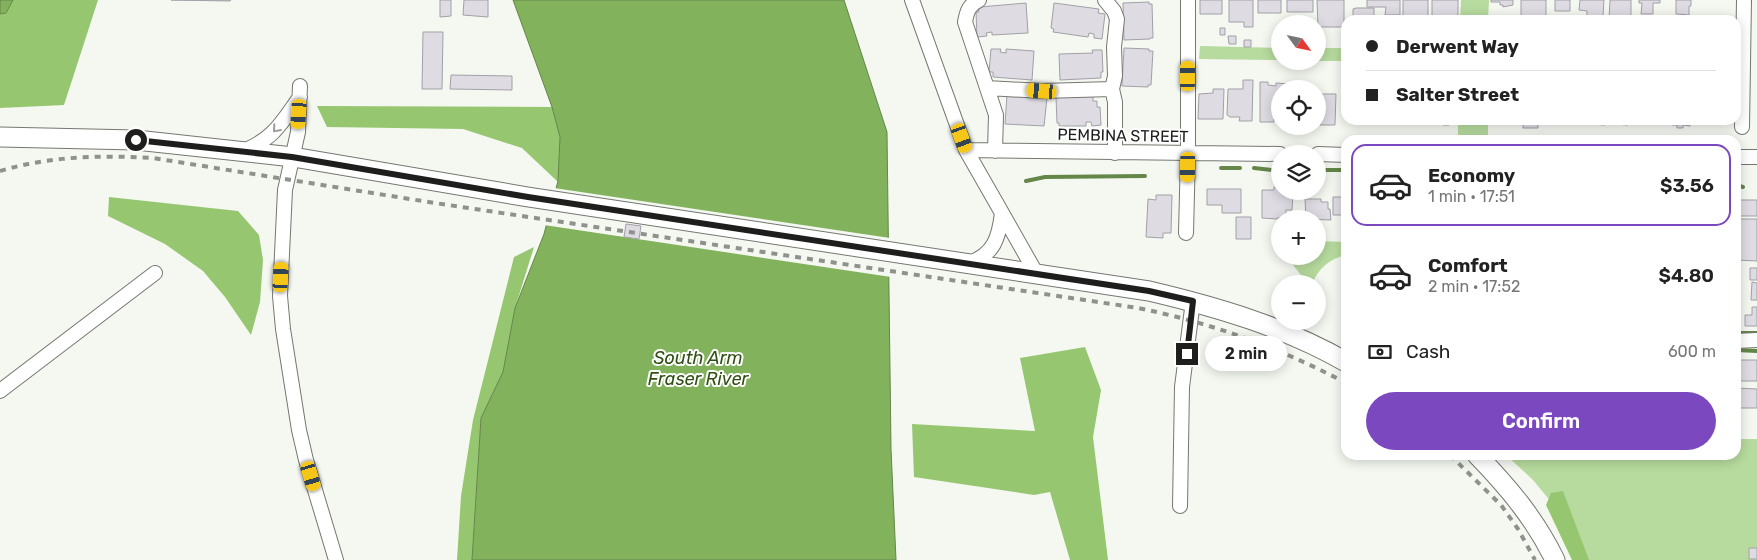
<!DOCTYPE html>
<meta charset="utf-8">
<style>
:root{--surface:#fff;--page:#f6f6f6;--text:#222;--muted:#767676;--line:#e0e0e0;--accent:#7c48bf}
body{margin:0;font-family:Rubik,sans-serif;background:var(--page);color:var(--text);height:100vh;display:flex;flex-direction:column;font-size:19px;white-space:nowrap}
*{box-sizing:border-box;margin:0}
p{font-size:16px;color:var(--muted)}
.icon{flex:none;width:28px;height:28px;fill:none;stroke:currentColor;stroke-width:2;stroke-linecap:round;stroke-linejoin:round}
.map{position:relative;flex:1;overflow:hidden}
.side{position:absolute;left:1341px;top:135px;width:400px;height:325px;display:flex;flex-direction:column;background:var(--surface);border-radius:15px;box-shadow:0 2px 12px #0003}
.side>*{flex:none}
.top-card{position:absolute;left:1341px;top:15px;width:400px;height:110px;border-radius:15px;box-shadow:0 2px 12px #0003;display:grid;align-content:center;height:110px;padding:0 25px;background:var(--surface)}
.needle{width:32px;rotate:123deg}
.tools{position:absolute;left:1271px;top:15px;display:grid;gap:10px}
.tools a{display:grid;place-items:center;width:55px;height:55px;border-radius:50%;background:var(--surface);box-shadow:0 2px 12px #0003;font-size:25px}
.end{position:absolute;width:22px;height:22px;margin:-11px;border:6px solid #1e1f1d;background:#fff;box-shadow:0 0 0 2px #fff}
.from{border-radius:50%}
.bubble{position:absolute;height:35px;border-radius:18px;background:var(--surface);box-shadow:0 2px 12px #0003;font-size:16px;font-weight:600;line-height:35px;text-align:center}
.car{position:absolute;width:15px;height:30px;margin:-15px -8px;border-radius:6px;box-shadow:0 0 4px 1px #0007;background:linear-gradient(#f5c518 24%,#345 0 40%,#f5c518 0 76%,#345 0 86%,#f5c518 0)}
.top-card b{display:flex;align-items:center;gap:18px;height:48px;font-size:19px}
.top-card b+b{border-top:1px solid var(--line)}
.top-card i{width:12px;height:12px;background:var(--text)}
ul{padding:9px 0 0;list-style:none}
li{display:flex;align-items:center;gap:15px;height:82px;margin:0 10px 8px;padding:0 15px;border:2px solid transparent;border-radius:15px}
li div{flex:1}
li b{display:block;font-size:19px}
li em{font-style:normal;font-weight:600}
li.selected{border-color:var(--accent)}
li>.icon{width:45px;height:45px;stroke-width:1.5}
.pay{display:flex;align-items:center;gap:12px;height:55px;padding:0 25px;font-size:19px}
.pay p{margin-inline-start:auto}
.action{display:flex;gap:10px;margin-top:auto;padding:10px 25px}
.action a{flex:1;height:58px;border-radius:30px;background:var(--accent);color:#fff;font-size:20px;font-weight:600;line-height:58px;text-align:center}
.map>svg:first-child{display:block}
</style>
<div class="map">
<svg width="1757" height="560" viewBox="0 0 1757 560">
<rect width="100%" height="100%" fill="#f4f8f1"/>
<path fill="#b7db9e" d="M1461,0H1489L1488,20H1460Z
M1200,46L1280,48V60L1199,59Z
M1318,48H1346V61H1318Z
M1458,120H1488V138L1458,137Z
M1318,241L1346,242V255C1329,259 1319,268 1312,284H1308L1286,256H1318Z
M1736,439H1757V560H1573L1552,503L1533,480L1506,455H1736Z"/>
<path fill="#96c770" d="M13,0H98L64,105L0,108V14L6,13Z
M317,106L552,107L560,137L558,182L522,148L463,129L327,127Z
M109,197L238,211L259,235L263,260L260,302L251,335L225,297L203,271L165,244L108,216Z
M534,247L515,308L503,372L481,418L472,560H457L461,496L473,420L514,257Z
M1085,347L1101,390L1093,437L1108,560H1070L1050,492L1034,495L914,477L912,424L1035,431L1020,358Z
M1563,491L1589,560H1572L1546,505L1551,493Z"/>
<path fill="#82b25c" stroke="#648649" d="M0,0H13L6,13L0,14Z
M513,0H844L887,132L891,449L896,560H472L481,418L503,372L515,308L544,234L558,181L560,137L552,107Z"/>
<path fill="#f4f8f1" d="M554,188L890,238L891,277L544,225Z"/>
<g fill="none" stroke-linecap="round" stroke-linejoin="round">
<path stroke="#648649" stroke-width="4" d="M1221,168H1240
M1254,168L1272,170
M1318,170H1346
M1026,181L1045,177L1145,176
M1736,185L1743,187
M1736,333H1757
M1736,350L1757,351"/>
</g>
<path fill="#dedbe3" stroke="#a2a0a7" d="M171,0H231L230,1Z
M440,0H451V16L440,17Z
M464,0H488V17L463,15Z
M1200,0H1222V14H1200Z
M1229,0H1253V27H1244V22H1229Z
M1258,0H1281V13H1258Z
M1287,0H1313V12H1287Z
M1317,0H1344V27H1318Z
M1367,0H1400V15H1385L1386,7H1367Z
M1403,0H1428V20H1403Z
M1432,0H1458V20H1432Z
M1491,0H1513V5L1503,7V5H1500V2H1491Z
M1521,0H1546V20H1521Z
M1555,0H1570V11H1555Z
M1580,0H1604L1603,16H1587V11L1579,10Z
M1610,0H1631V20H1609Z
M1639,0H1660V3H1653V14H1641L1642,3H1639Z
M1676,0H1691V6H1689V15L1676,14Z
M1149,2V4H1152L1153,38H1150V39L1124,40L1123,3Z
M1026,3L1028,33L992,35V32L986,33L987,36L977,37L976,12H979L978,9H980V7Z
M1054,3L1099,9L1098,13L1105,14L1102,39L1094,38V34L1089,33L1088,37L1053,32L1054,29L1051,28Z
M1356,8H1374V20H1353V9Z
M1220,28H1225V35H1220Z
M423,32H443L442,89H422Z
M1228,36H1236V44H1229Z
M1244,40H1251V47H1244Z
M1124,48L1149,49V51H1153L1151,85H1148V87L1122,86Z
M991,49H1001L1000,52L1006,53V49L1034,51L1032,80L993,77V72H989Z
M1092,50H1102L1103,72H1101V78L1060,80L1059,54L1093,53Z
M451,75L512,76V90L450,89Z
M1243,80H1253L1252,121H1239L1240,117H1230L1227,115L1228,89H1243Z
M1260,82H1268V85L1276,86V83L1289,84V89H1280V117H1274V122H1260Z
M1213,89H1224L1223,119H1198L1199,94L1213,93Z
M1321,94H1336L1335,125H1320Z
M1007,95L1047,98L1044,126L1005,124Z
M1093,96V101H1097V107H1100L1101,125L1092,126L1091,122H1086V126H1059V123H1057L1056,97Z
M1437,120H1454V122H1449V125H1443V122H1437Z
M1495,120H1515V123L1504,122V121Z
M1523,120H1545V123H1538V128H1523Z
M1552,120H1574V122H1552Z
M1590,120H1605V125L1590,124Z
M1615,120H1628V125L1614,124Z
M1672,120H1690V126L1683,125V128H1677V125H1672Z
M1274,187H1280L1281,193L1293,192L1292,210H1286V218H1277V219L1262,218V190H1274Z
M1207,189H1241V213H1222V205H1207Z
M1156,195H1172L1171,233H1163V238L1146,237L1148,199L1156,200Z
M1333,197H1346V215H1333Z
M1305,199H1321V202H1328V209H1330L1331,220L1306,219Z
M1736,200H1757V216H1736Z
M1236,217H1251V239H1236Z
M1736,219H1757V261L1736,260Z
M626,224L641,226L639,239L624,237Z
M1750,268H1757V280H1750Z
M1752,282L1757,283V300H1751Z
M1752,307H1757V326H1745V315H1752Z
M1736,360H1757V381H1736Z
M1736,388L1757,389V408H1736Z
M1749,548H1757V559H1749Z"/>
<g fill="none" stroke-linecap="round" stroke-linejoin="round">
<defs>
<path id="street" d="M912,0L966,150L1002,213
M979,0C969,5 967,11 965,22L996,115L995,151
M1105,0L1114,11L1117,19L1114,47L1115,76L1112,89L1115,102V153
M300,86L298,132L285,190L280,296L283,329L299,430L306,460L336,560
M987,88L1042,91L1112,89
M1742,127L1744,0
M966,150L1280,154
M243,151C274,139 282,122 300,97
M1318,154L1346,155
M1736,157H1757
M1186,233L1188,153V0
M969,263C994,255 999,237 1002,213L1036,273
M1736,341L1757,340
M0,391L155,273
M1180,506L1182,387L1193,301"/>
<path id="secondary" d="M0,137L136,140L293,157L528,197L1149,291C1217,307 1285,327 1346,362
M1477,455C1509,488 1535,519 1555,560"/>
</defs>
<use href="#street" stroke="#747871" stroke-width="16"/>
<use href="#secondary" stroke="#747871" stroke-width="21"/>
<use href="#street" stroke="#fff" stroke-width="14"/>
<use href="#secondary" stroke="#fff" stroke-width="19"/>
<path stroke="#8f918d" stroke-width="4" stroke-dasharray="6 6" stroke-linecap="butt" d="M0,171C50,156 101,155 153,158L435,203L1138,308C1212,323 1280,348 1346,383
M1450,455L1501,505L1518,529L1535,560"/>
</g>
<defs><path id="oneway-chevron" d="M-2-3.5L2.5 0L-2 3.5" fill="none" stroke-width="1.6" stroke-linecap="round" stroke-linejoin="round" transform="scale(1.25)"/></defs>
<use stroke="#9a9a99" href="#oneway-chevron" transform="translate(276 129) rotate(131)"/>
<g fill="none" stroke-linecap="round" stroke-linejoin="round">
<path stroke="#1e1f1d" stroke-width="6" d="M136,140L292,157L528,197L1149,291L1193,301L1187,354"/>
</g>
<g text-anchor="middle" stroke-width="4" stroke-linejoin="round" paint-order="stroke">
<g font-size="16" fill="#1e1f1d" stroke="#fff">
<text transform="translate(1123 135) rotate(1)" y="6">PEMBINA STREET</text>
</g>
<g font-size="18" font-style="italic" fill="#304f12" stroke="#fff">
<text x="698" y="364">South Arm<tspan x="698" dy="21">Fraser River</tspan></text>
</g>
</g>
</svg>
<div class="tools">
<a><svg class="needle" viewBox="-14 -14 28 28"><path d="M0-13l5 13h-10z" fill="#e53935"/><path d="M0 13l5-13h-10z" fill="#767676"/></svg></a>
<a><svg class="icon" aria-label="locate" viewBox="0 0 24 24"><circle cx="12" cy="12" r="6"/><path d="M12 2v4M12 18v4M2 12h4M18 12h4"/></svg></a>
<a><svg class="icon" aria-label="layers" viewBox="0 0 24 24"><path d="M12 4l9 5-9 5-9-5zM3 14l9 5 9-5"/></svg></a>
<a>+</a>
<a>−</a>
</div>
<i class="end from" style="left:136px;top:140px"></i>
<i class="end" style="left:1187px;top:354px"></i>
<div class="bubble" style="left:1205px;top:336px;width:82px">2 min</div>
<i class="car" style="left:1188px;top:76px;rotate:0deg"></i>
<i class="car" style="left:1042px;top:91px;rotate:274deg"></i>
<i class="car" style="left:299px;top:114px;rotate:184deg"></i>
<i class="car" style="left:962px;top:138px;rotate:160deg"></i>
<i class="car" style="left:1188px;top:167px;rotate:181deg"></i>
<i class="car" style="left:281px;top:277px;rotate:3deg"></i>
<i class="car" style="left:311px;top:476px;rotate:163deg"></i>
<div class="top-card">
<b><i class="from"></i>Derwent Way</b>
<b><i></i>Salter Street</b>
</div>
<section class="side">
<ul>
<li class="selected"><svg class="icon" aria-label="car" viewBox="0 0 24 24"><path d="M5 17H2v-5l4-1 3-4h7l3 4 3 1v5h-3M9 17h6M6 11h13"/><circle cx="7" cy="17" r="2"/><circle cx="17" cy="17" r="2"/></svg><div><b>Economy</b><p>1 min · 17:51</p></div><em>$3.56</em></li>
<li><svg class="icon" aria-label="car" viewBox="0 0 24 24"><path d="M5 17H2v-5l4-1 3-4h7l3 4 3 1v5h-3M9 17h6M6 11h13"/><circle cx="7" cy="17" r="2"/><circle cx="17" cy="17" r="2"/></svg><div><b>Comfort</b><p>2 min · 17:52</p></div><em>$4.80</em></li>
</ul>
<div class="pay"><svg class="icon" aria-label="cash" viewBox="0 0 24 24"><path d="M3 7h18v10H3z"/><circle cx="12" cy="12" r="2"/></svg>Cash<p>600 m</p></div>
<div class="action"><a>Confirm</a></div>
</section>
</div>
